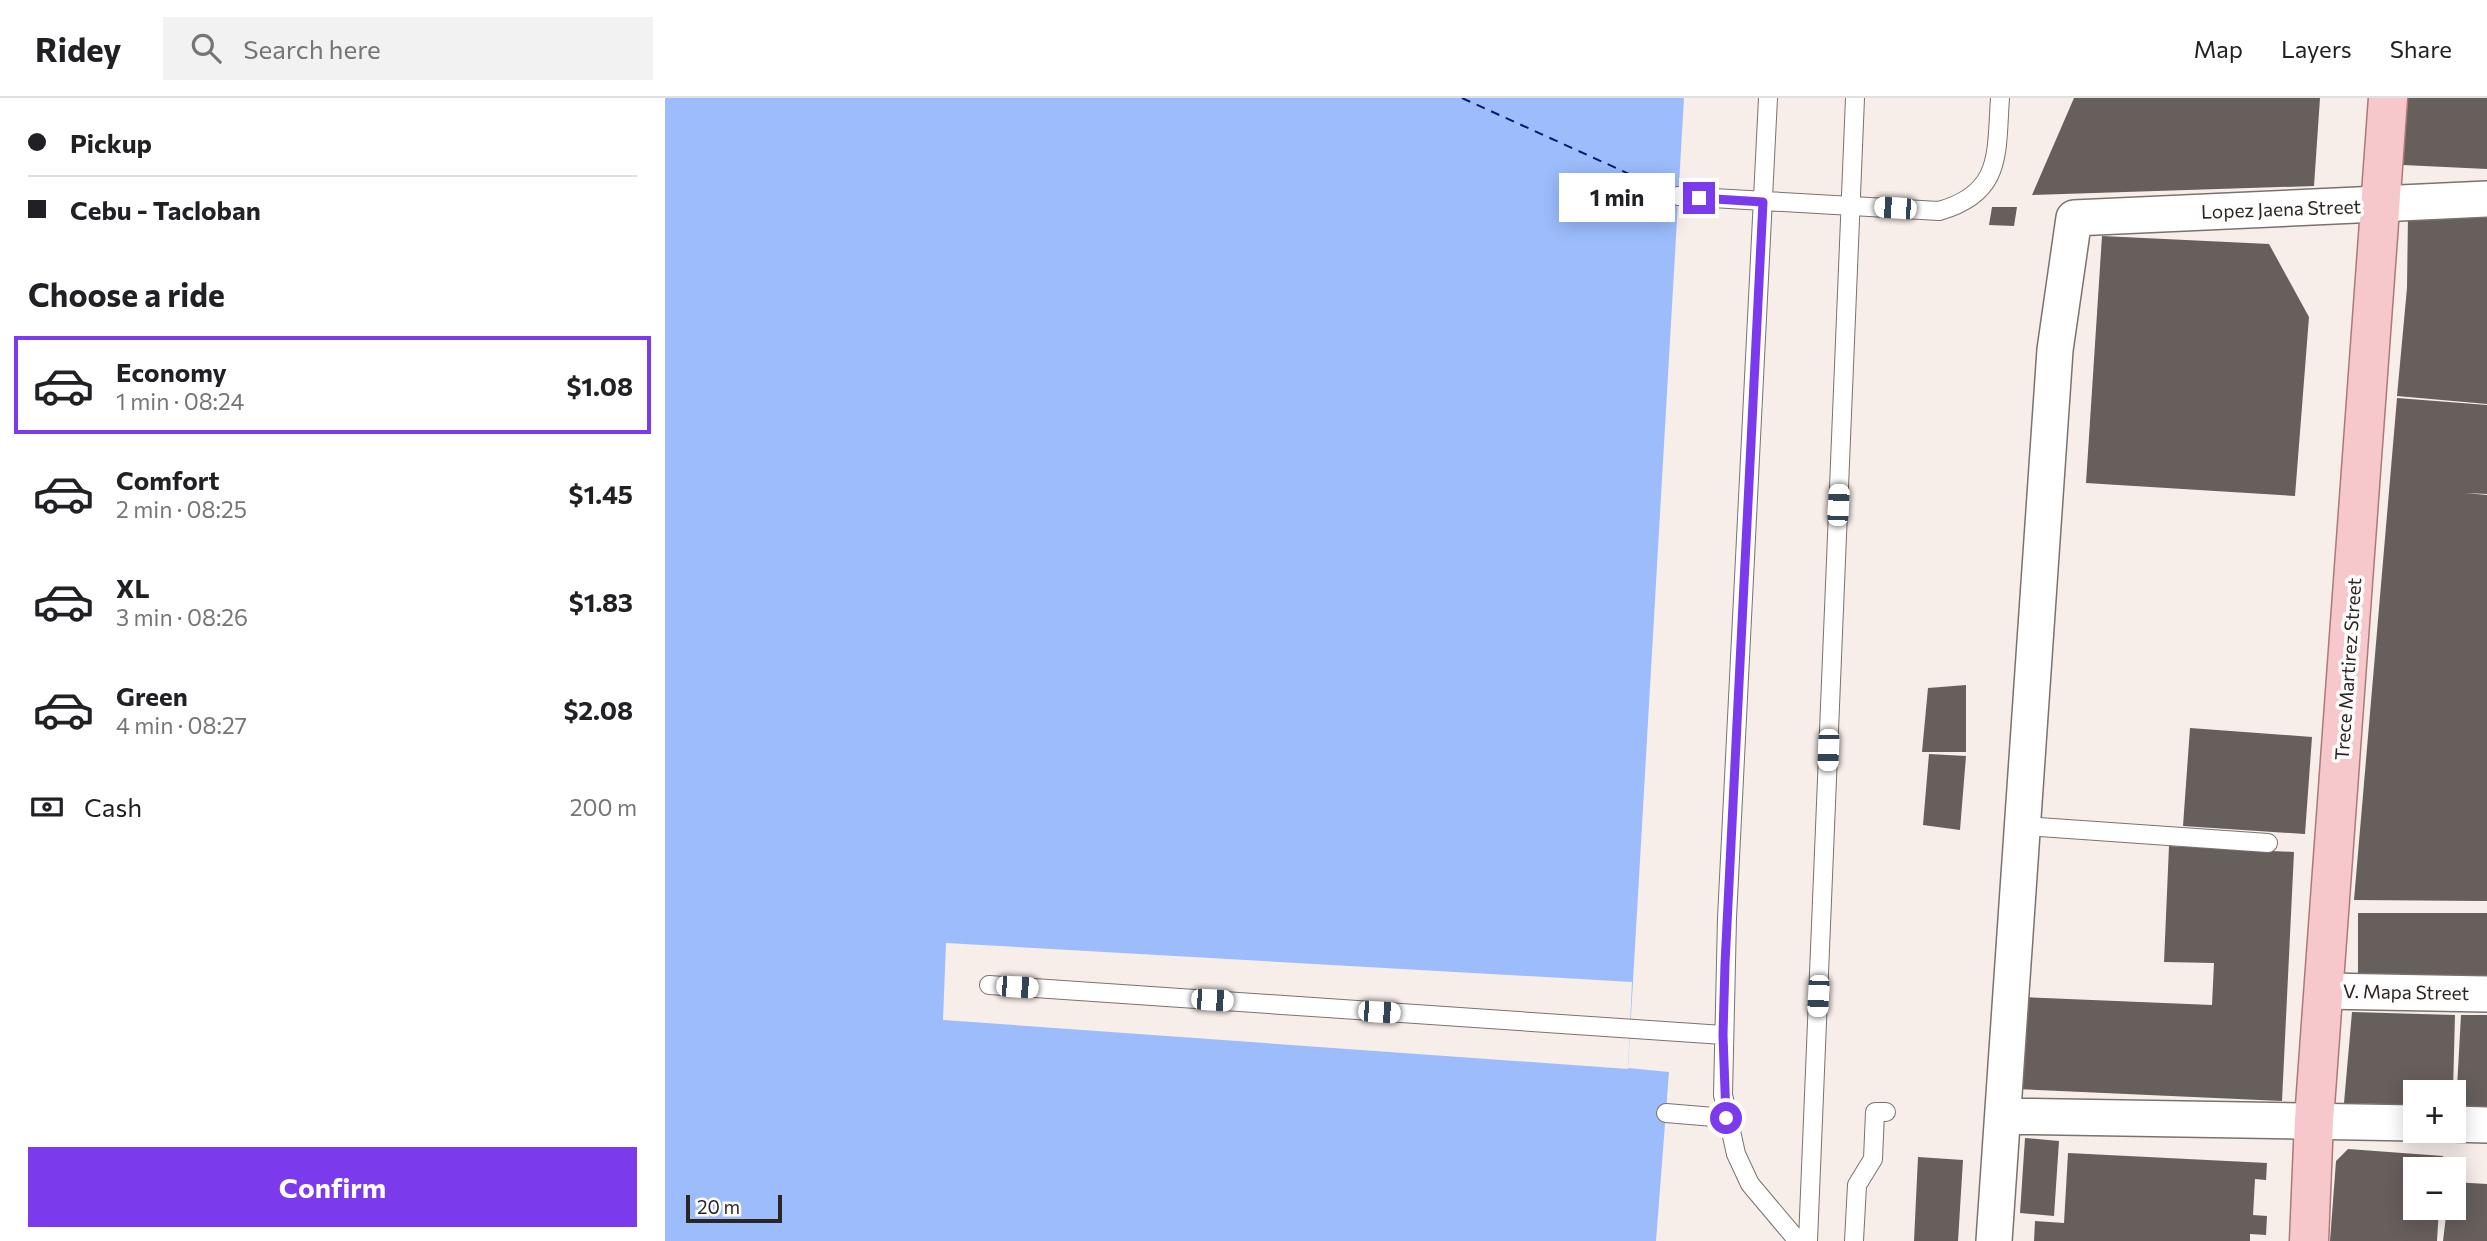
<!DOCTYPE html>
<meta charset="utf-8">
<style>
:root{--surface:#fff;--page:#f2f2f2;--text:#202124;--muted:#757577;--line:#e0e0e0;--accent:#7c3aed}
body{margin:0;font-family:Commissioner,sans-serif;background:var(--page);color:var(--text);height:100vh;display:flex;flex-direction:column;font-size:26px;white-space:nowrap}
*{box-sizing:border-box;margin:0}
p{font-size:23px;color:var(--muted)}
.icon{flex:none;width:38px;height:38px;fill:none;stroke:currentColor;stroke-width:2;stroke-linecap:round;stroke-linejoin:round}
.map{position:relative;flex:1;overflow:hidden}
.side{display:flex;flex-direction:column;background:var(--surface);width:665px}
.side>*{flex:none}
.guide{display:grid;align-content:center;height:154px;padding:0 28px;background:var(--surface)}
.tools{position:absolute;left:1738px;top:982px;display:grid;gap:14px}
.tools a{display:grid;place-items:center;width:63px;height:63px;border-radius:0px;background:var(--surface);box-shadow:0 4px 18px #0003;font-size:35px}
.scale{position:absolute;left:21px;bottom:18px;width:96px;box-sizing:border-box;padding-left:7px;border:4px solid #2a2625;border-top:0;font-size:19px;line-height:24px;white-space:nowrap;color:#2a2625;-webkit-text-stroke:5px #fefdfc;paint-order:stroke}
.end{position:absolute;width:32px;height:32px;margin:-16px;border:9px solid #7c3aed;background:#fff;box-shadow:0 0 0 4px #fff}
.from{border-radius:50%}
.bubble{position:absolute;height:49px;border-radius:0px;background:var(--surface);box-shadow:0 4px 18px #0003;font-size:23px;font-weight:700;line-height:49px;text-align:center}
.car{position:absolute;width:21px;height:42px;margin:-21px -10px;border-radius:9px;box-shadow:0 0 5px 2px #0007;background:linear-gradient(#fff 24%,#345 0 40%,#fff 0 76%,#345 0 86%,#fff 0)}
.guide b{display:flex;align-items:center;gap:24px;height:66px;font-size:26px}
.guide b+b{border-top:2px solid var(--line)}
.guide i{width:18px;height:18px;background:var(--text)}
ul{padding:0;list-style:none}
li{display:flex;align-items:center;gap:21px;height:98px;margin:0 14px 10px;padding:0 14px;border:4px solid transparent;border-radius:0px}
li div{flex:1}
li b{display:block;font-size:26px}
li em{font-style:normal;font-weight:700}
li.active{border-color:var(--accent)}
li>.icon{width:63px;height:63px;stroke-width:1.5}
h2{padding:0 28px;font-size:32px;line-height:84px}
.pay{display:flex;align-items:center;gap:18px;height:77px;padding:0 28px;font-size:26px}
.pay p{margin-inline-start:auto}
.action{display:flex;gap:14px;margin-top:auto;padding:14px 28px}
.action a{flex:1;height:80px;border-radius:0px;background:var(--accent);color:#fff;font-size:28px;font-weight:700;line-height:80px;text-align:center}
header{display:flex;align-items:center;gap:42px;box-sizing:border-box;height:98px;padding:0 35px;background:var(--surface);border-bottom:2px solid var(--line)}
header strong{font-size:33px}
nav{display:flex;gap:38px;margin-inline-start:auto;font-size:24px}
.search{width:490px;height:63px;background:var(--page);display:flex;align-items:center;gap:18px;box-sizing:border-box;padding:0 24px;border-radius:0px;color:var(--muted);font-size:26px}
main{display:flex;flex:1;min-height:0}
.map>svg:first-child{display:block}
</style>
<header>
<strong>Ridey</strong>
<div class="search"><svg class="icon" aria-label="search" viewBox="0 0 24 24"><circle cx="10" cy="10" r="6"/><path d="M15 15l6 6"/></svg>Search here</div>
<nav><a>Map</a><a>Layers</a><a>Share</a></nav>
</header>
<main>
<section class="side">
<div class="guide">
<b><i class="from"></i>Pickup</b>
<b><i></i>Cebu - Tacloban</b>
</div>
<h2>Choose a ride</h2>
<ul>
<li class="active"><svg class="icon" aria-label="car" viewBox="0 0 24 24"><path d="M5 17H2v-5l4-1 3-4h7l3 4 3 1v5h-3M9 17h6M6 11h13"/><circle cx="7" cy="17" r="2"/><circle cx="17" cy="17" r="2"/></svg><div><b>Economy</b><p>1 min · 08:24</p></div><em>$1.08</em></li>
<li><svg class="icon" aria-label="car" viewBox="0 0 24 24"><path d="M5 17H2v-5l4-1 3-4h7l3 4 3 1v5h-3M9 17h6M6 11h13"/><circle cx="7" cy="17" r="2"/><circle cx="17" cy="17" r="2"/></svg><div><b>Comfort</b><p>2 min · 08:25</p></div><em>$1.45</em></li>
<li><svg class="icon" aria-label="car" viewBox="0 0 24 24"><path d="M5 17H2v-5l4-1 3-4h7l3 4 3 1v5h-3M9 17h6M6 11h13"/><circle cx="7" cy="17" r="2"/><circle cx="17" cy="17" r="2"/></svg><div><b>XL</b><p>3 min · 08:26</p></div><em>$1.83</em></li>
<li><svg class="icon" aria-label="car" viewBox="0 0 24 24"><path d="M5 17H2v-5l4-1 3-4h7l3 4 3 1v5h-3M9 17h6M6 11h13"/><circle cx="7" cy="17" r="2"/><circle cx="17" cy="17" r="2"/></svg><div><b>Green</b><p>4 min · 08:27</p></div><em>$2.08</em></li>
</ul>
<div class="pay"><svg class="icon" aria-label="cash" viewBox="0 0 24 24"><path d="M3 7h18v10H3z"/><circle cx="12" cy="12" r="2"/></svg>Cash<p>200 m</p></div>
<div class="action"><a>Confirm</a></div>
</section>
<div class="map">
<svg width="1822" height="1143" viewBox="0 0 1822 1143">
<rect width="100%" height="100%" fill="#f7eee9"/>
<path fill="#9cbcfc" d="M0,0H1019L963,970L1004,974L991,1143H0Z"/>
<path fill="#f7eee9" d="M281,845L967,884L963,971L278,922Z"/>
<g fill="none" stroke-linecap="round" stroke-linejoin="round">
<path stroke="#001b74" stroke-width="2" stroke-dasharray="9 7" stroke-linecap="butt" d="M797,0L1006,95"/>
</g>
<path fill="#675f5c" d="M1409,0H1655L1649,88L1367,97Z
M1743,0H1822V71L1738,67Z
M1327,109H1352L1349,128L1324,127Z
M1822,116V306L1732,298L1742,190L1743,117Z
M1437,138L1604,146L1644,219L1630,398L1421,385Z
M1732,300L1822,307V396L1800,395L1822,397V803L1689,802Z
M1301,587V654H1257L1263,590Z
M1525,630L1647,639L1640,736L1518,728Z
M1264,656L1301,658L1295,732L1258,727Z
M1504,748L1629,754L1617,1003L1351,991L1355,899L1547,907L1549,865L1499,864Z
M1693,815H1822V886H1693Z
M1687,914L1790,917L1788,994H1750V1007L1679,1005Z
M1796,917H1822V1010L1791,1008Z
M1360,1040L1394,1043L1389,1118L1355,1115Z
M1683,1051L1778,1058L1777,1071H1750V1110H1774L1772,1143H1665L1671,1063Z
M1403,1055L1602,1065L1601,1082L1590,1081L1588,1117L1602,1118L1601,1137L1585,1136V1143H1369L1370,1123L1399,1125Z
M1253,1059L1298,1062L1293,1143H1249Z
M1788,1084L1822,1086V1143H1778L1782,1110H1788Z"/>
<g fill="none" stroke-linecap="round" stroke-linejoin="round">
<defs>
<path id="lane" d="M1103,0L1062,820L1058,997L1071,1056L1085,1086L1133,1143
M1013,98L1274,113C1338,95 1331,55 1335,0
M1359,728L1603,745
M324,887L1058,937
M1001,1015L1061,1020
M1143,1143L1190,0
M1189,1143L1192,1087L1208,1061L1210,1014H1221"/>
<path id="street" d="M1659,893L1822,896
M1339,1018L1750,1025
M1788,1026L1822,1027
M1329,1143L1390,252L1409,120L1822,101"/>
<path id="primary" d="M1644,1143L1649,1022L1723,0"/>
</defs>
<use href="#lane" stroke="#7a726e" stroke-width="20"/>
<use href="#street" stroke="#7a726e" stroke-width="38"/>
<use href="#primary" stroke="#ac787a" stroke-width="41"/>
<use href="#lane" stroke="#fff" stroke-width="18"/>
<use href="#street" stroke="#fff" stroke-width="35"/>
<use href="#primary" stroke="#f7c8cb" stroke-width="38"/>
</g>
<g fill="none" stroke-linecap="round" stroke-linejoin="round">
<path stroke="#7c3aed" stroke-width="9" d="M1034,100L1098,104L1060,866L1058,937L1061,1020"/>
</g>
<g text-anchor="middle" stroke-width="7" stroke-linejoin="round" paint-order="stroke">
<g font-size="19" fill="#2a2625" stroke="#fefdfc">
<text transform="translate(1616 111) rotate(-2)" y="7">Lopez Jaena Street</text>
<text transform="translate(1683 571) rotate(-86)" y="7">Trece Martirez Street</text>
<text transform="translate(1741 894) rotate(1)" y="7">V. Mapa Street</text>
</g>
</g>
</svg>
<div class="tools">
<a>+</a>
<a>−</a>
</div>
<div class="scale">20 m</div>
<i class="end from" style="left:1061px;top:1020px"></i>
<i class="end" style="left:1034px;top:100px"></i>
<div class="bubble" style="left:894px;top:75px;width:116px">1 min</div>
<i class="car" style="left:1230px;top:110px;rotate:274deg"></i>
<i class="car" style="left:1173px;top:407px;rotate:3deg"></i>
<i class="car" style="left:1163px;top:652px;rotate:182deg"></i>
<i class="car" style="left:352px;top:889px;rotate:94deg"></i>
<i class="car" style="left:1153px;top:898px;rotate:183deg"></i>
<i class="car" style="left:547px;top:902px;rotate:94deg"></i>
<i class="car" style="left:714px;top:914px;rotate:94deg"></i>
</div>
</main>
